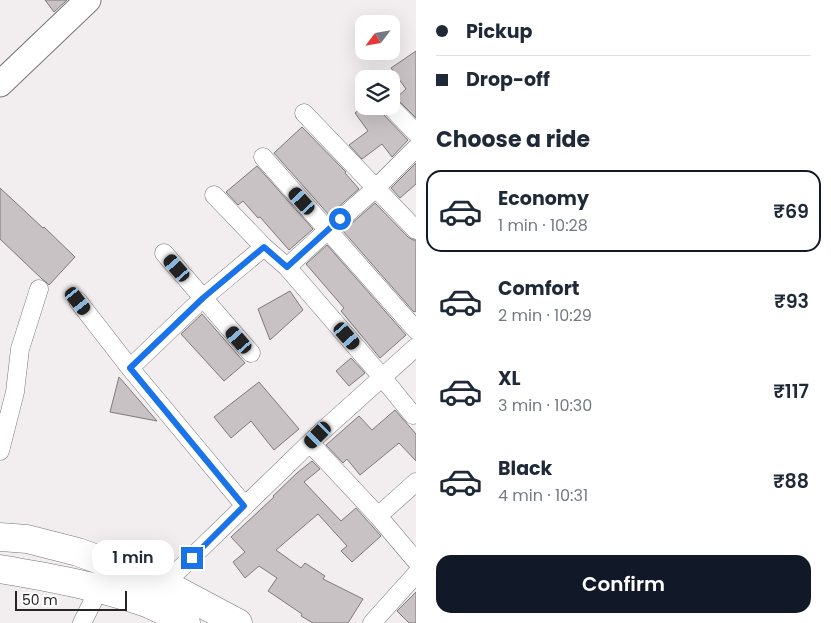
<!DOCTYPE html>
<meta charset="utf-8">
<style>
:root{--surface:#fff;--page:#f6f6f7;--text:#1f2937;--muted:#747a83;--line:#e0e1e3;--accent:#111827}
body{margin:0;font-family:Poppins,sans-serif;background:var(--page);color:var(--text);height:100vh;display:flex;flex-direction:column;font-size:19px;white-space:nowrap}
*{box-sizing:border-box;margin:0}
p{font-size:16px;color:var(--muted)}
.icon{flex:none;width:28px;height:28px;fill:none;stroke:currentColor;stroke-width:2;stroke-linecap:round;stroke-linejoin:round}
.map{position:relative;flex:1;overflow:hidden}
.panel{display:flex;flex-direction:column;background:var(--surface);width:415px}
.panel>*{flex:none}
.top-card{display:grid;align-content:center;height:110px;padding:0 20px;background:var(--surface)}
.needle{width:32px;rotate:239deg}
.buttons{position:absolute;left:355px;top:15px;display:grid;gap:10px}
.buttons a{display:grid;place-items:center;width:45px;height:45px;border-radius:10px;background:var(--surface);box-shadow:0 5px 20px #0002;font-size:25px}
.scale{position:absolute;left:15px;bottom:12px;width:112px;box-sizing:border-box;padding-left:5px;border:2px solid #262425;border-top:0;font-size:14px;line-height:18px;white-space:nowrap;color:#262425;-webkit-text-stroke:4px #fff;paint-order:stroke}
.end{position:absolute;width:22px;height:22px;margin:-11px;border:6px solid #1a73e8;background:#fff;box-shadow:0 0 0 2px #fff}
.from{border-radius:50%}
.bubble{position:absolute;height:35px;border-radius:15px;background:var(--surface);box-shadow:0 5px 20px #0002;font-size:16px;font-weight:600;line-height:35px;text-align:center}
.car{position:absolute;width:15px;height:30px;margin:-15px -8px;border-radius:6px;box-shadow:0 0 4px 1px #0007;background:linear-gradient(#222 24%,#8ab4d8 0 40%,#222 0 76%,#8ab4d8 0 86%,#222 0)}
.top-card b{display:flex;align-items:center;gap:18px;height:48px;font-size:19px}
.top-card b+b{border-top:1px solid var(--line)}
.top-card i{width:12px;height:12px;background:var(--text)}
ul{padding:0;list-style:none}
li{display:flex;align-items:center;gap:15px;height:82px;margin:0 10px 8px;padding:0 10px;border:2px solid transparent;border-radius:15px}
li div{flex:1}
li b{display:block;font-size:19px}
li em{font-style:normal;font-weight:600}
li.selected{border-color:var(--accent)}
li>.icon{width:45px;height:45px;stroke-width:1.5}
h2{padding:0 20px;font-size:22px;line-height:60px}
.cta{display:flex;gap:10px;margin-top:auto;padding:10px 20px}
.cta a{flex:1;height:58px;border-radius:15px;background:var(--accent);color:#fff;font-size:20px;font-weight:600;line-height:58px;text-align:center}
main{display:flex;flex:1;min-height:0}
.map>svg:first-child{display:block}
</style>
<main>
<div class="map">
<svg width="416" height="623" viewBox="0 0 416 623">
<rect width="100%" height="100%" fill="#f2edef"/>
<path fill="#c8c2c4" stroke="#7e797b" d="M45,0H67L54,12Z
M416,51V118L396,98L406,89L391,68Z
M364,106H380L382,113L408,140L392,157L382,144L362,159L349,145L368,131L355,113Z
M302,127L346,172L345,173L359,189L329,215L274,153Z
M416,163V184L400,198L391,188Z
M257,166L313,229L289,250L260,217L258,218L243,201L238,205L226,192Z
M0,188L43,228L44,227L75,257L49,285L46,282L42,279L0,239Z
M375,203L408,237L413,240H416V311L414,312L343,231Z
M327,245L406,335L380,358L341,311L344,308L306,264Z
M290,291L303,310L270,340L258,309Z
M202,314L245,363L224,381L181,334Z
M351,358L365,373L349,386L336,371Z
M119,377L157,421L110,412Z
M259,382L299,429L274,450L251,421L231,438L214,417Z
M395,410L416,434V461L399,443L360,475L347,459L343,463L326,445L359,416L372,430Z
M312,461L320,469L304,482L341,521L356,508L381,536L352,562L341,551L347,546L318,514L276,550L301,568L305,563L325,576L323,579L363,599L348,623H313L301,616L302,614L268,591L277,578L259,566L245,578L233,562L245,552L231,537L274,497L273,496L297,473Z
M416,592V623H409L397,611Z"/>
<g fill="none" stroke-linecap="round" stroke-linejoin="round">
<defs>
<path id="street" d="M390,106L416,133
M304,113L416,230
M263,157L416,330
M214,195L264,247L287,267L382,377L413,415
M164,253L251,353
M287,267L328,230L376,188L416,148
M78,301L130,368L245,506
M130,368L203,298L264,247
M310,443L378,516L416,561
M0,451L15,392L20,349L39,289
M378,516L416,482
M158,590L318,435L416,347
M82,623L99,589
M372,623L416,574"/>
<path id="secondary" d="M0,84L88,0"/>
<path id="highway" d="M0,537L27,539L78,552L165,584L238,623
M0,569C48,577 97,586 144,602C158,607 172,616 186,623"/>
</defs>
<use href="#street" stroke="#7a7577" stroke-width="19"/>
<use href="#secondary" stroke="#7a7577" stroke-width="27"/>
<use href="#highway" stroke="#7a7577" stroke-width="29"/>
<use href="#street" stroke="#fff" stroke-width="18"/>
<use href="#secondary" stroke="#fff" stroke-width="25"/>
<use href="#highway" stroke="#fff" stroke-width="28"/>
</g>
<g fill="none" stroke-linecap="round" stroke-linejoin="round">
<path stroke="#1a73e8" stroke-width="6" d="M192,558L244,506L130,368L203,298L264,247L287,267L340,219"/>
</g>
</svg>
<div class="buttons">
<a><svg class="needle" viewBox="-14 -14 28 28"><path d="M0-13l5 13h-10z" fill="#e53935"/><path d="M0 13l5-13h-10z" fill="#747a83"/></svg></a>
<a><svg class="icon" aria-label="layers" viewBox="0 0 24 24"><path d="M12 4l9 5-9 5-9-5zM3 14l9 5 9-5"/></svg></a>
</div>
<div class="scale">50 m</div>
<i class="end from" style="left:340px;top:219px"></i>
<i class="end" style="left:192px;top:558px"></i>
<div class="bubble" style="left:92px;top:540px;width:82px">1 min</div>
<i class="car" style="left:302px;top:201px;rotate:318deg"></i>
<i class="car" style="left:177px;top:268px;rotate:319deg"></i>
<i class="car" style="left:78px;top:301px;rotate:142deg"></i>
<i class="car" style="left:347px;top:336px;rotate:139deg"></i>
<i class="car" style="left:239px;top:340px;rotate:319deg"></i>
<i class="car" style="left:318px;top:435px;rotate:225deg"></i>
</div>
<section class="panel">
<div class="top-card">
<b><i class="from"></i>Pickup</b>
<b><i></i>Drop-off</b>
</div>
<h2>Choose a ride</h2>
<ul>
<li class="selected"><svg class="icon" aria-label="car" viewBox="0 0 24 24"><path d="M5 17H2v-5l4-1 3-4h7l3 4 3 1v5h-3M9 17h6M6 11h13"/><circle cx="7" cy="17" r="2"/><circle cx="17" cy="17" r="2"/></svg><div><b>Economy</b><p>1 min · 10:28</p></div><em>₹69</em></li>
<li><svg class="icon" aria-label="car" viewBox="0 0 24 24"><path d="M5 17H2v-5l4-1 3-4h7l3 4 3 1v5h-3M9 17h6M6 11h13"/><circle cx="7" cy="17" r="2"/><circle cx="17" cy="17" r="2"/></svg><div><b>Comfort</b><p>2 min · 10:29</p></div><em>₹93</em></li>
<li><svg class="icon" aria-label="car" viewBox="0 0 24 24"><path d="M5 17H2v-5l4-1 3-4h7l3 4 3 1v5h-3M9 17h6M6 11h13"/><circle cx="7" cy="17" r="2"/><circle cx="17" cy="17" r="2"/></svg><div><b>XL</b><p>3 min · 10:30</p></div><em>₹117</em></li>
<li><svg class="icon" aria-label="car" viewBox="0 0 24 24"><path d="M5 17H2v-5l4-1 3-4h7l3 4 3 1v5h-3M9 17h6M6 11h13"/><circle cx="7" cy="17" r="2"/><circle cx="17" cy="17" r="2"/></svg><div><b>Black</b><p>4 min · 10:31</p></div><em>₹88</em></li>
</ul>
<div class="cta"><a>Confirm</a></div>
</section>
</main>
